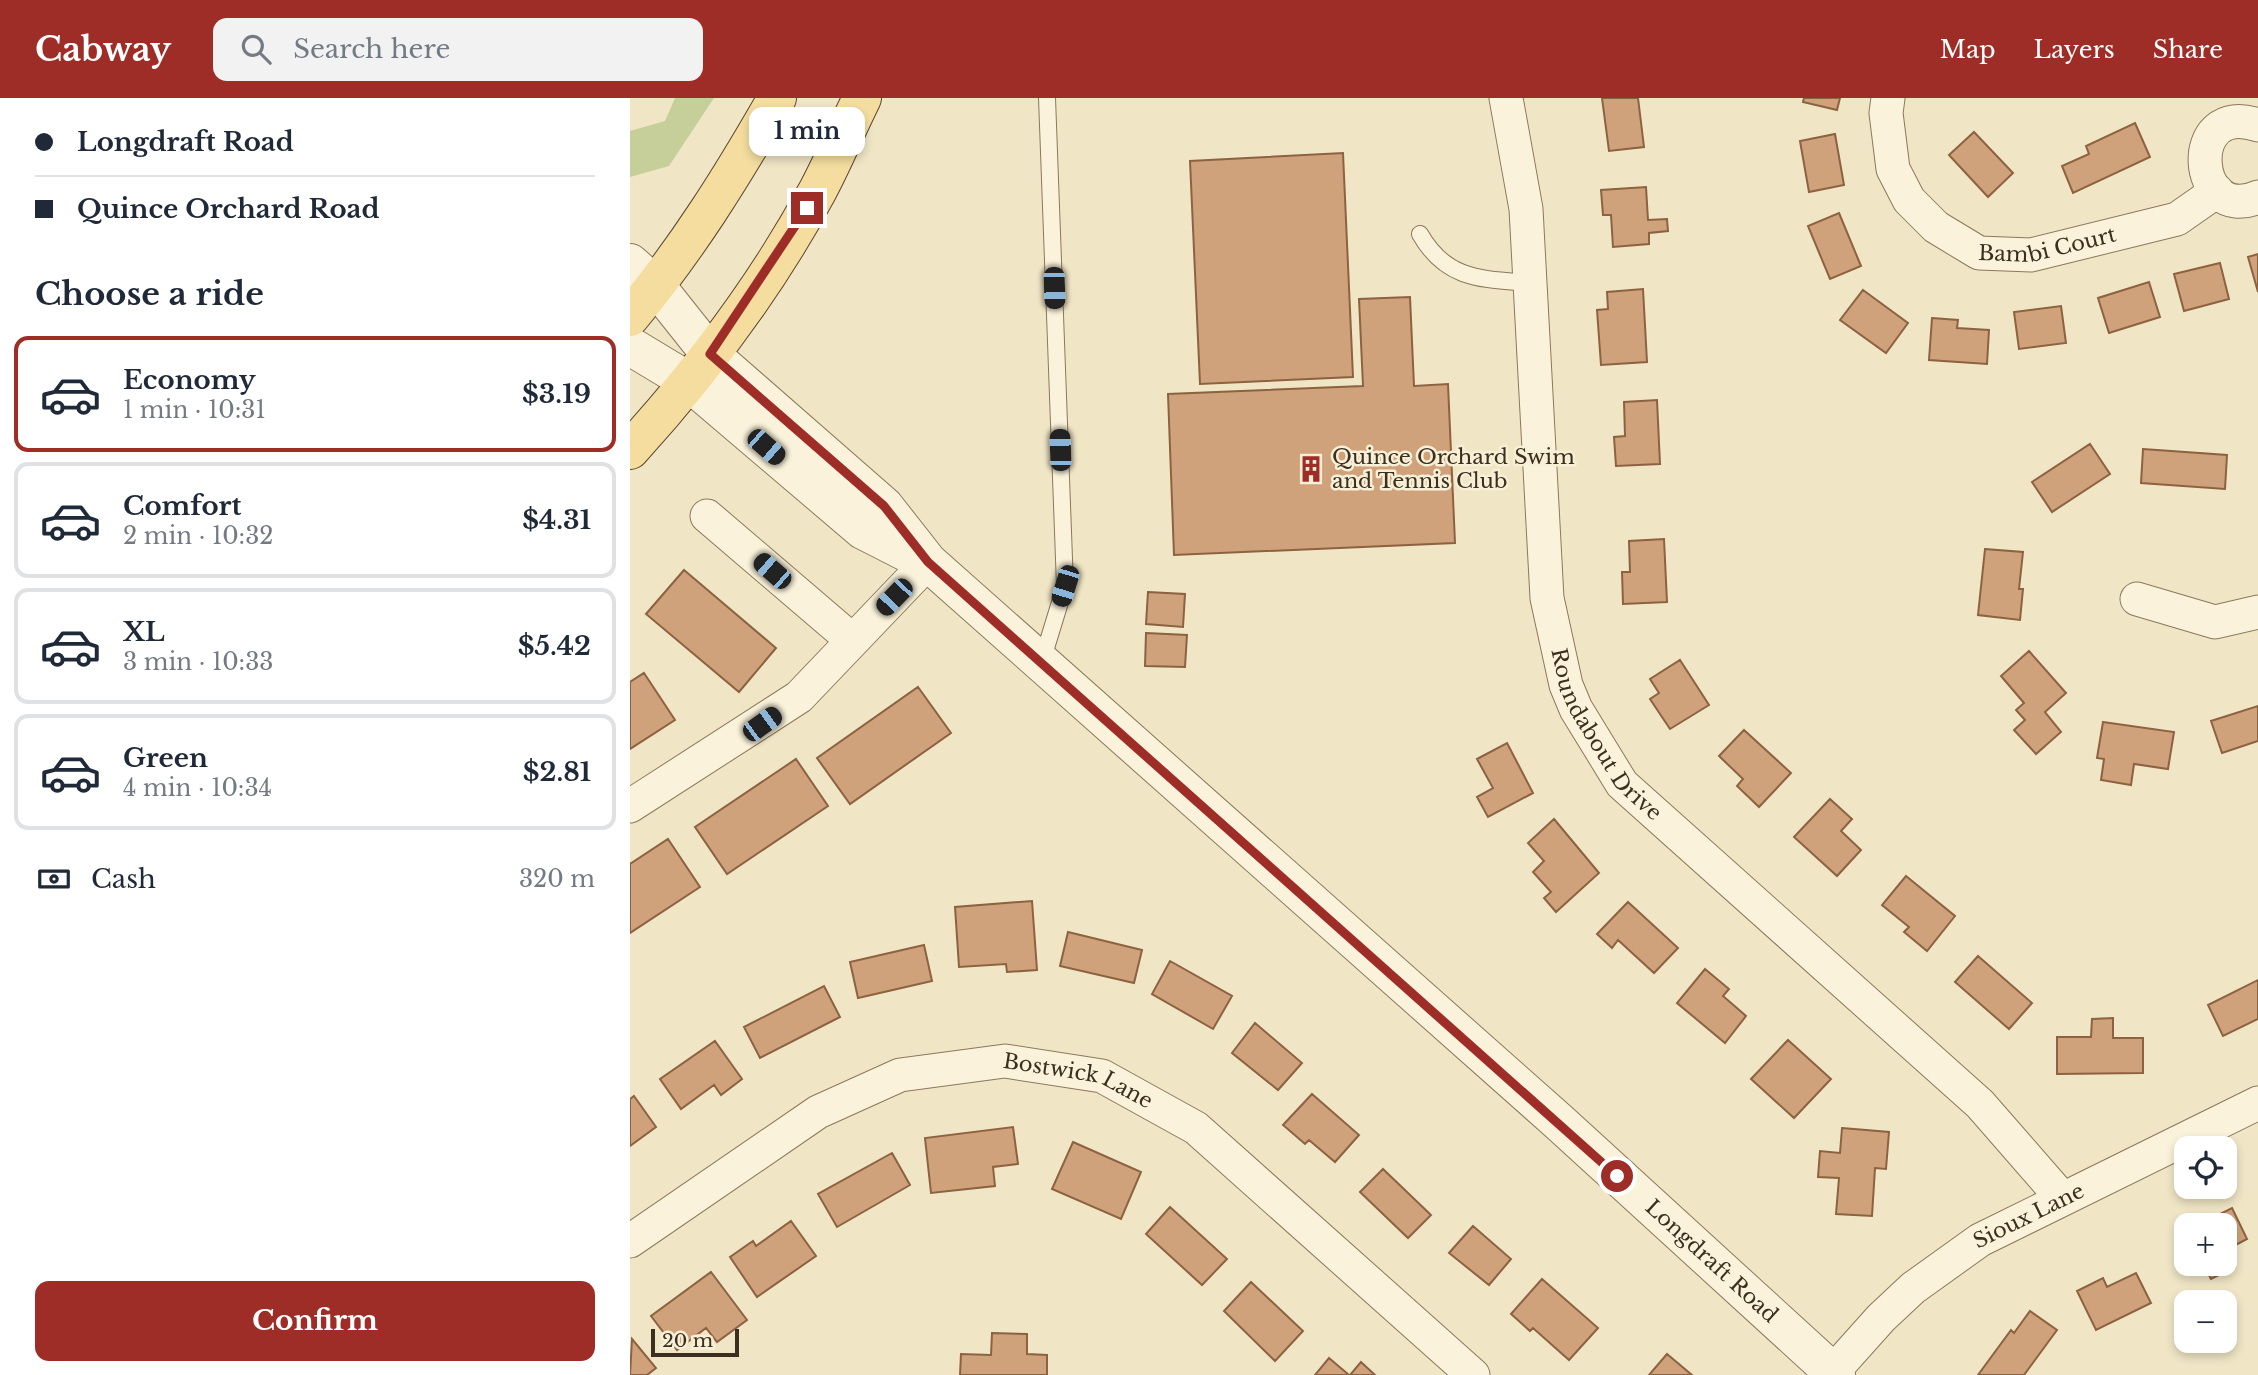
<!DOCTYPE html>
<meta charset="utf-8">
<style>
:root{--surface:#fff;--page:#f2f2f3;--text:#1f2937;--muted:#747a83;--line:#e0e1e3;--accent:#9e2d28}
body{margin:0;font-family:"Libre Baskerville",serif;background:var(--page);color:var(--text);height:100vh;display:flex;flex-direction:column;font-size:26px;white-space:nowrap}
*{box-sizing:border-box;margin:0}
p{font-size:23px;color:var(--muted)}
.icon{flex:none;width:38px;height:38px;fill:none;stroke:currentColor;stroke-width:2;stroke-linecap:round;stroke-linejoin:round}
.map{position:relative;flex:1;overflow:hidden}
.sheet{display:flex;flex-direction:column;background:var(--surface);width:630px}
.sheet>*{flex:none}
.hud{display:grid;align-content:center;height:154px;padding:0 35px;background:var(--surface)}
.controls{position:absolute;left:1544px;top:1038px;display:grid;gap:14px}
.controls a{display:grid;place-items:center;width:63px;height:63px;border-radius:14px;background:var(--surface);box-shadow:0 4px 10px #0003;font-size:35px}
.scale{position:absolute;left:21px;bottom:18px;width:88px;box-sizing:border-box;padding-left:7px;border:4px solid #3c2f1f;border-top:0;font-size:19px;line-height:24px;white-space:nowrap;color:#3c2f1f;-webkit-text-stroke:5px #f7efd6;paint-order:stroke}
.end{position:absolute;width:32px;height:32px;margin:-16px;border:9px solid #9e2d28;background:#fff;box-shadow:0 0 0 4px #fff}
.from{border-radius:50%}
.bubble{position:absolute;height:49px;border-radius:14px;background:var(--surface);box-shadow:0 4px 10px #0003;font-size:23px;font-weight:700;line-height:49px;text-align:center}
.car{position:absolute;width:21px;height:42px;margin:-21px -10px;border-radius:9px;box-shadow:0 0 5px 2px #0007;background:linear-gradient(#222 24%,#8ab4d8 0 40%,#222 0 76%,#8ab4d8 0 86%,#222 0)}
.hud b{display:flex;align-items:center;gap:24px;height:66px;font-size:26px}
.hud b+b{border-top:2px solid var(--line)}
.hud i{width:18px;height:18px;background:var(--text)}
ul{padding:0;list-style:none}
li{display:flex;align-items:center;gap:21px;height:116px;margin:0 14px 10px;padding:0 21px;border:4px solid var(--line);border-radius:14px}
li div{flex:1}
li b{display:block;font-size:26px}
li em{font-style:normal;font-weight:700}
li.on{border-color:var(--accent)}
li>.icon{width:63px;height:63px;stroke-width:1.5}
h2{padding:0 35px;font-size:32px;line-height:84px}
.pay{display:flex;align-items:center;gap:18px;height:77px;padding:0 35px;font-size:26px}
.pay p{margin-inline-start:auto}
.primary-button{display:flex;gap:14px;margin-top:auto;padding:14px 35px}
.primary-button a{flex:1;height:80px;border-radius:14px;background:var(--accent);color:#fff;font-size:28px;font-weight:700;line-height:80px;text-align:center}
header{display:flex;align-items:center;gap:42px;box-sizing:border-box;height:98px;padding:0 35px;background:var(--accent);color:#fff}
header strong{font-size:33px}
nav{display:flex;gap:38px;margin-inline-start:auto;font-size:24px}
.search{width:490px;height:63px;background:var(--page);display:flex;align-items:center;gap:18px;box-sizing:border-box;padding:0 24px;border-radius:14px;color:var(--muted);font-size:26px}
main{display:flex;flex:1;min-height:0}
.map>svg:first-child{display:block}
</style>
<header>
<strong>Cabway</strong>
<div class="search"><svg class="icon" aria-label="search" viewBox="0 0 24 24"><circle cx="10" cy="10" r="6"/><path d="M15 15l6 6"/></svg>Search here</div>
<nav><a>Map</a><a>Layers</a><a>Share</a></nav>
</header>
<main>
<section class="sheet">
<div class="hud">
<b><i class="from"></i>Longdraft Road</b>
<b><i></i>Quince Orchard Road</b>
</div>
<h2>Choose a ride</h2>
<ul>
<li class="on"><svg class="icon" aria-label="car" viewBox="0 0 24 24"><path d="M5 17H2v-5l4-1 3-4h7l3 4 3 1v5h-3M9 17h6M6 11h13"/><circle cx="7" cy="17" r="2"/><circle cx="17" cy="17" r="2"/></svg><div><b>Economy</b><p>1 min · 10:31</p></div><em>$3.19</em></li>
<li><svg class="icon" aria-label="car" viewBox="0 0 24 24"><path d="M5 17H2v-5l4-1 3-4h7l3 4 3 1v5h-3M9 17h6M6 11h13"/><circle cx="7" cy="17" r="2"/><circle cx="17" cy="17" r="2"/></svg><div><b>Comfort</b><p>2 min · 10:32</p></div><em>$4.31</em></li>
<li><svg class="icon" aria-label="car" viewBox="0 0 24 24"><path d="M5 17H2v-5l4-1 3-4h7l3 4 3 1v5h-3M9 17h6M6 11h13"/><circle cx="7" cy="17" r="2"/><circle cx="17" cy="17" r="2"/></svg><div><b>XL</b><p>3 min · 10:33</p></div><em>$5.42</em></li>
<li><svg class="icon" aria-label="car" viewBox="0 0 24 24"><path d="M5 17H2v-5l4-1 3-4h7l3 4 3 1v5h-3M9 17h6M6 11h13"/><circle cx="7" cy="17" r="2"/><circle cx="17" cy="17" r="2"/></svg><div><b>Green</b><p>4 min · 10:34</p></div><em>$2.81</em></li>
</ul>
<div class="pay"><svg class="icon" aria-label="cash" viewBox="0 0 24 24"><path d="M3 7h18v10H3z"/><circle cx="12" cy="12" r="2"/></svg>Cash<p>320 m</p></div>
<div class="primary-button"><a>Confirm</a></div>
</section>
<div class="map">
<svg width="1628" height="1277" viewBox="0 0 1628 1277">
<rect width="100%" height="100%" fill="#f0e6c6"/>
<path fill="#c6cf99" d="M45,0H84L39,68L0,79V33L35,23Z"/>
<path fill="#cfa27b" stroke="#8d6240" stroke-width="2" d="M972,0H1008L1014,49L979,53Z
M1174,0H1210L1207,12L1173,4Z
M1505,25L1520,59L1443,95L1432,68L1459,56L1456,48Z
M1344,34L1383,75L1358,99L1319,57Z
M1205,36L1214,87L1179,94L1170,43Z
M713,55L723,279L570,286L560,63Z
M1016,89L1018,122L1037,121L1038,133L1019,135V146L983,149L981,117H973L971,92Z
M1209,115L1231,168L1200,181L1178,128Z
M1628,156V194L1618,159Z
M1590,165L1599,201L1554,213L1544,176Z
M1519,184L1530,219L1479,235L1468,200Z
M1013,191L1017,264L971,267L967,212L978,211L977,194Z
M1233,192L1278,225L1256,255L1210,222Z
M780,199L784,288L818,286L825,445L544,457L538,296L733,288L729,201Z
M1431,208L1436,245L1389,251L1384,214Z
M1302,220L1328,222L1327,230L1359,232L1357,266L1299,262Z
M1027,302L1030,366L986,368L984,339L995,338L994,304Z
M1460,346L1480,376L1422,414L1402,384Z
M1513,351L1597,357L1595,391L1511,385Z
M1034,441L1037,504L993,506L992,474H1000L999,443Z
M1355,451L1393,454L1389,491H1393L1390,522L1348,517Z
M54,472L146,550L109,594L16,516Z
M518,494L555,496L553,529L516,526Z
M516,535L557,537L555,569L515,568Z
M1399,553L1436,595L1415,614L1431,634L1406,656L1384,632L1395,622L1386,612L1394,605L1371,578Z
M1050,562L1079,607L1040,631L1020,601L1029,595L1020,581Z
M14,575L45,622L0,651V584Z
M288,589L321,635L220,706L187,660Z
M1628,608V643L1592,655L1581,623Z
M1473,624L1544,634L1538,671L1504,666L1501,687L1471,682L1474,661L1467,660Z
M1114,632L1161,675L1129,709L1107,688L1113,681L1089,658Z
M877,645L903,695L858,719L847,699L863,690L847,661Z
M166,661L198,708L97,776L65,729Z
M1200,701L1222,721L1211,733L1231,752L1207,778L1164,739Z
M924,721L969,775L926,814L914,800L921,794L903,774L914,763L898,745Z
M38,741L70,789L0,835V766Z
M1276,778L1325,818L1297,853L1274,834L1279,829L1252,807Z
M402,803L407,872L377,874L376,866L329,869L325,809Z
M998,804L1048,850L1024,875L988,842L982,850L967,836Z
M438,834L512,852L504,885L430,868Z
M294,847L302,883L228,900L220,864Z
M1348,858L1402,905L1379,931L1325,884Z
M540,863L602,898L583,931L522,896Z
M1075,871L1099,891L1093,898L1116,918L1095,945L1047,905Z
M1628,882V921L1593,938L1578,907Z
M194,888L210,919L130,960L114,929Z
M1483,920V940H1513V975L1427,976V939H1461L1462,921Z
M625,925L672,965L648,992L602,955Z
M1158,942L1201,981L1164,1020L1121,981Z
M85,943L112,981L91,997L84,987L51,1011L30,981Z
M682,996L729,1037L705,1064L679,1042L675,1046L653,1027Z
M4,998L26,1029L0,1048V1001Z
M383,1029L388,1066L363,1069L365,1088L301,1095L295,1040Z
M1212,1030L1259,1034L1256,1071L1245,1070L1242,1118L1206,1116L1209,1080L1188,1079L1190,1053L1210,1055Z
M443,1044L511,1074L491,1121L422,1091Z
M262,1055L280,1087L207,1129L188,1096Z
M753,1071L801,1117L778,1140L730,1094Z
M540,1109L597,1161L572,1187L516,1136Z
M1602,1110L1617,1141L1596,1152L1605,1169L1581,1181L1573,1166H1594V1127H1568Z
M161,1123L186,1158L127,1199L100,1159L123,1143L126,1148Z
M843,1128L881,1161L859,1187L819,1155Z
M81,1174L117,1222L87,1244L76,1230L47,1252L21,1218Z
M1506,1175L1521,1205L1466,1232L1447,1193L1473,1180L1477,1189Z
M912,1181L968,1230L939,1262L903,1230L900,1233L881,1216Z
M621,1184L673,1233L645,1263L594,1213Z
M1400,1213L1427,1232L1394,1277H1348L1381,1232L1384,1235Z
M362,1235L397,1236V1256L417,1257V1277H330L331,1256L361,1257Z
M2,1241L26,1270L17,1277H0Z
M1037,1256L1062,1277H1019Z
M699,1260L719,1277H685Z
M731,1264L745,1277H720Z"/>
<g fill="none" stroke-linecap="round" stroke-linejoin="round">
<defs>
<path id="service" d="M790,136C816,182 851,181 899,185
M412,563L435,488L417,0"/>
<g id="minor">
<path id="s1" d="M876,0L896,111L917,500L936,587L946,611L992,686L1350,1006L1432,1100"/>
<path id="s2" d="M1258,0L1256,15L1263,71L1279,102L1306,129L1349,155L1401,157L1547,121L1587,93"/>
<path d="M1628,27C1553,1 1562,128 1628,99"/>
<path d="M77,418L222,542"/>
<path d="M1507,501L1585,524L1628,514"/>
<path d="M0,708L169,599L298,464"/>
<path id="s3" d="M0,1143L188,1014L270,977L375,963L472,978L566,1030L843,1277"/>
<path id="s4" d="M1200,1277L1251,1220L1283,1190L1350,1142L1628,1005"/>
</g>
<g id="tertiary">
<path id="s5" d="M0,165L26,188L80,256L254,408L298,464L929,1024L1206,1277"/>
<path d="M0,248L58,283L233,432L286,459"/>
</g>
<path id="primary" d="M0,219C57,151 103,77 147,0
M0,352C71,274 138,185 188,92C204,62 217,30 232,0"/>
</defs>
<use href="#service" stroke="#8c785b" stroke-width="18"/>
<use href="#minor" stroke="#8c785b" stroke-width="35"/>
<use href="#tertiary" stroke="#8c785b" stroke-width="40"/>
<use href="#primary" stroke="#5a452f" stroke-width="40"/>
<use href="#service" stroke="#faf2da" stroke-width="16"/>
<use href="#minor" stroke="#faf2da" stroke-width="33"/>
<use href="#tertiary" stroke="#faf2da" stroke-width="38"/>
<use href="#primary" stroke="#f4dd9e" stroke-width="38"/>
</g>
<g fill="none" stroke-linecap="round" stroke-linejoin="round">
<path stroke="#9e2d28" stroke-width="9" d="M177,110L80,256L254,408L298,464L987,1078"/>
</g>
<defs>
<symbol id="building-bare" viewBox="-9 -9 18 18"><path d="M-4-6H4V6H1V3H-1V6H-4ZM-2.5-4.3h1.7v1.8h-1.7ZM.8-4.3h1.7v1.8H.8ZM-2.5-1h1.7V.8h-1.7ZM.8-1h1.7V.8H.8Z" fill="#9e2d28" stroke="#f7efd6" stroke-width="2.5" paint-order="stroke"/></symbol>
</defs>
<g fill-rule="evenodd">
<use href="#building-bare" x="662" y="352" width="38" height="38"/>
</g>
<g text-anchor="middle" stroke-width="5" stroke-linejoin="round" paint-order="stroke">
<g font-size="21" fill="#3c2f1f" stroke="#f7efd6">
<text dy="7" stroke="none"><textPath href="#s2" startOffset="264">Bambi Court</textPath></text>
<text dy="7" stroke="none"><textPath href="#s1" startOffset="654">Roundabout Drive</textPath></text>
<text dy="7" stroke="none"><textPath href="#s3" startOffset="500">Bostwick Lane</textPath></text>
<text dy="7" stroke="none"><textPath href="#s4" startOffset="257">Sioux Lane</textPath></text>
<text dy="7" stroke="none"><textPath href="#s5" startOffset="1474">Longdraft Road</textPath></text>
</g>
<g font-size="21" fill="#3c2f1f" stroke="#f7efd6" text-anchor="start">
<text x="702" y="366">Quince Orchard Swim<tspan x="702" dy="24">and Tennis Club</tspan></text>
</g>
</g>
</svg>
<div class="controls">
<a><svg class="icon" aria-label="locate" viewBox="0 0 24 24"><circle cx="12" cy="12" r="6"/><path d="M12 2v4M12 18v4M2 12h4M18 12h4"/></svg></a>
<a>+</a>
<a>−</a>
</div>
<div class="scale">20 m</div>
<i class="end from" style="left:987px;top:1078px"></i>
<i class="end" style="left:177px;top:110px"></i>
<div class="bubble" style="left:119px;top:9px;width:116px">1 min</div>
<i class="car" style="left:424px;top:190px;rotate:178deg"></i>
<i class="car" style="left:136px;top:349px;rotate:131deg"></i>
<i class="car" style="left:430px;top:352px;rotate:358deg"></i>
<i class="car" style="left:142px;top:473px;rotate:311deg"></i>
<i class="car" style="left:435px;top:488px;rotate:197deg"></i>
<i class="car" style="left:264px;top:499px;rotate:224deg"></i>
<i class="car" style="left:132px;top:626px;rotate:54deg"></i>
</div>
</main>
